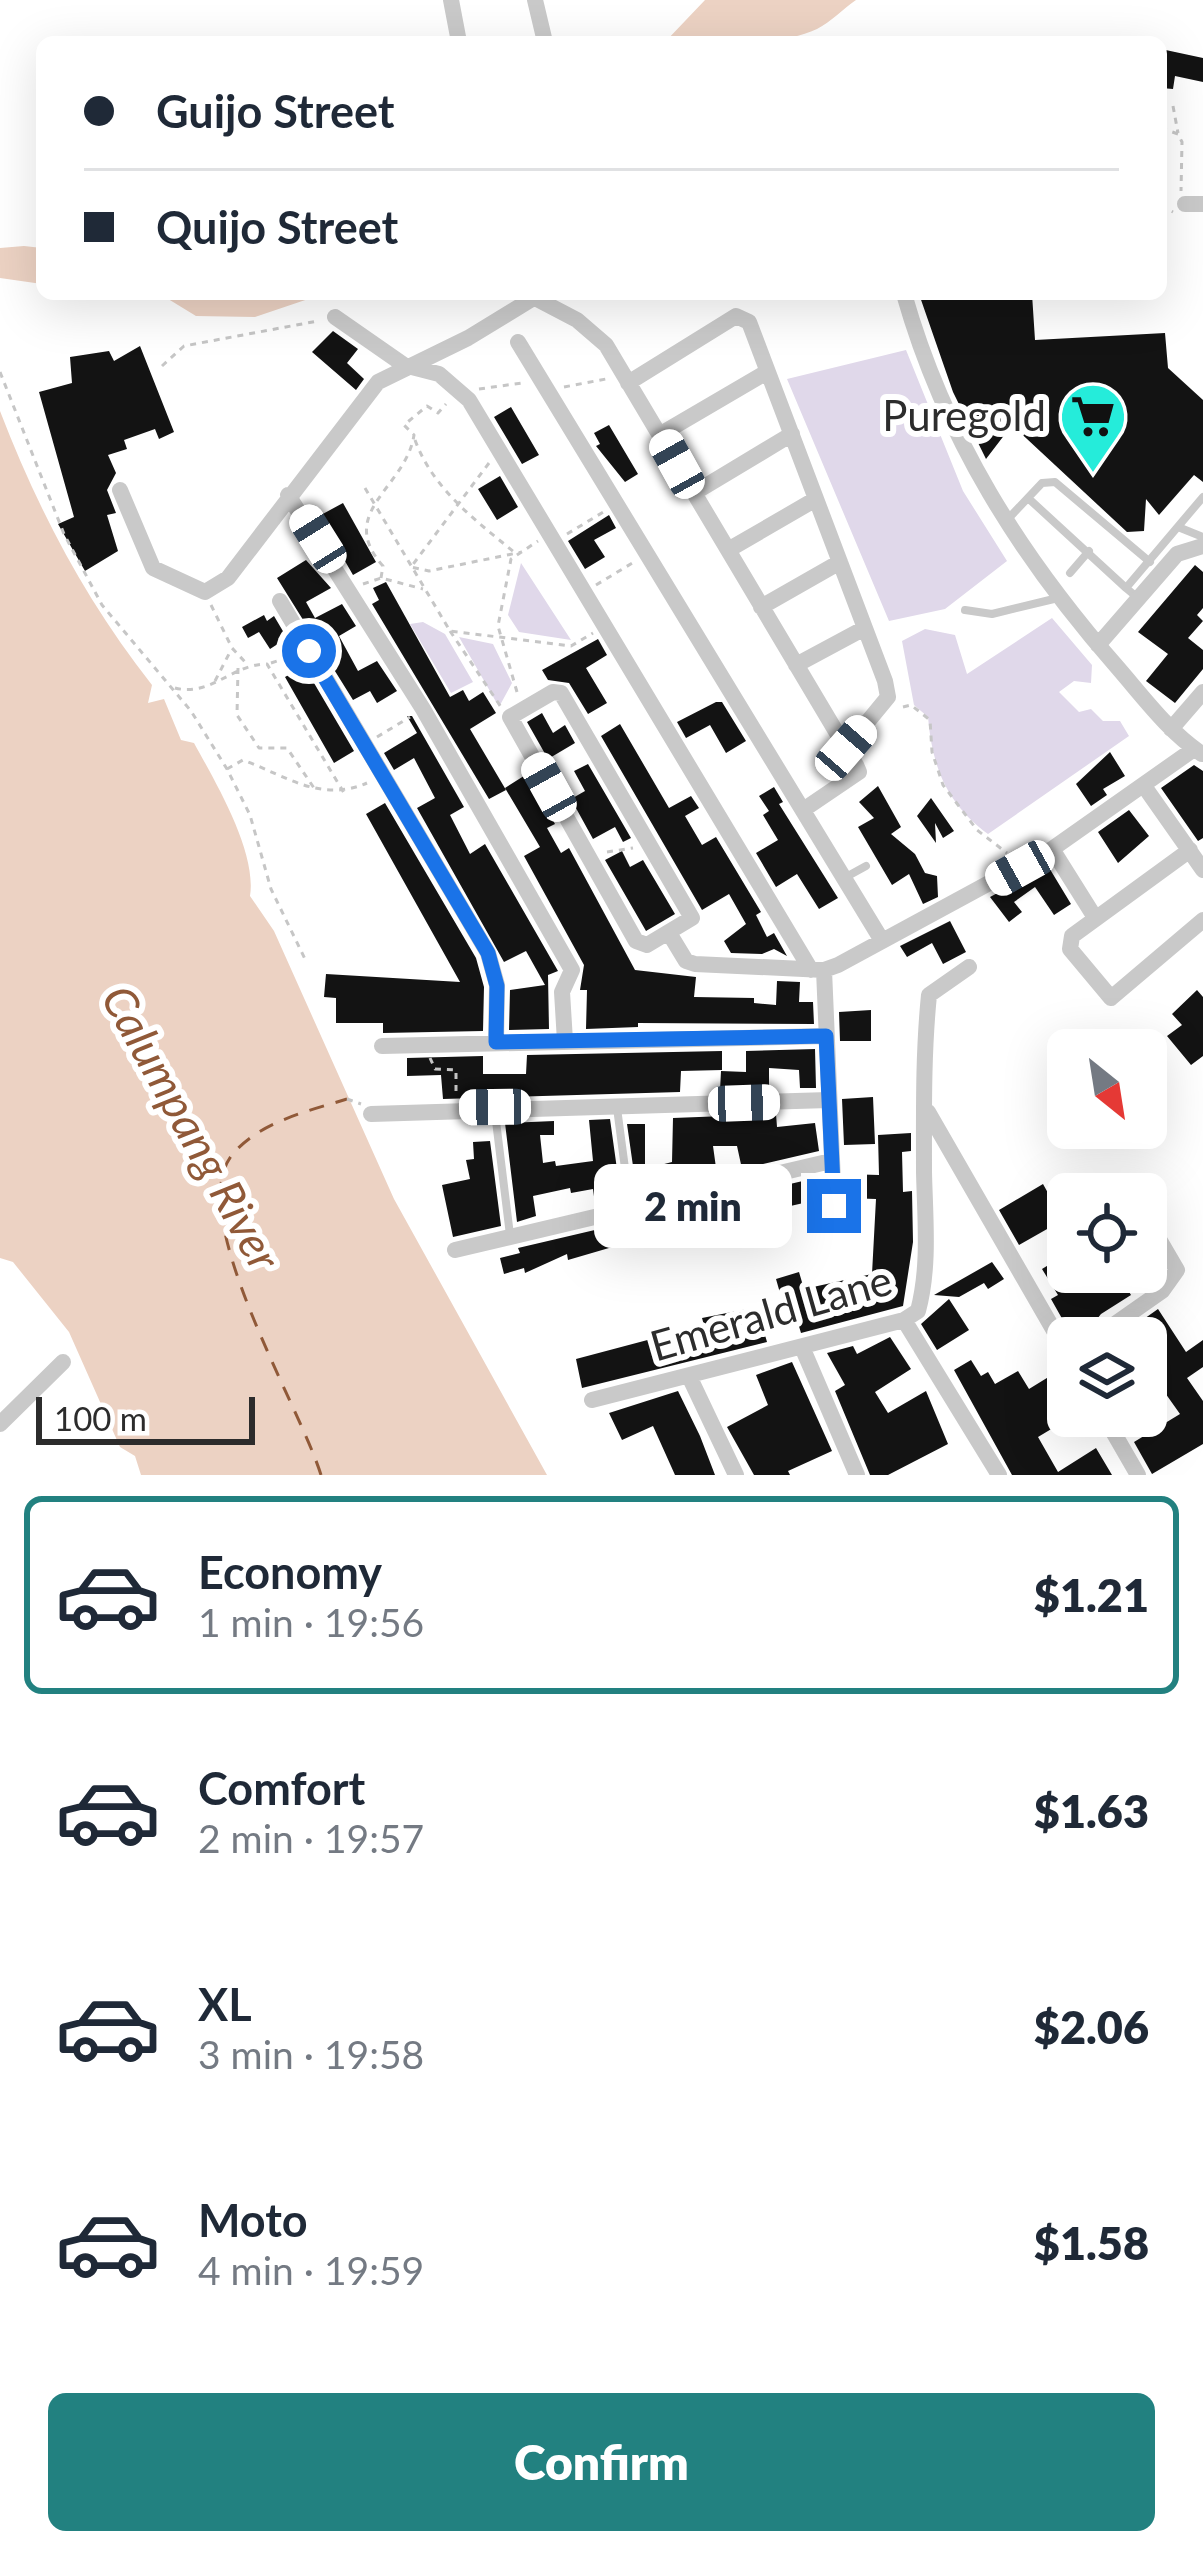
<!DOCTYPE html>
<meta charset="utf-8">
<style>
:root{--surface:#fff;--page:#f2f2f3;--text:#1f2937;--muted:#747a83;--line:#e0e1e3;--accent:#228180}
body{margin:0;font-family:Lato,sans-serif;background:var(--page);color:var(--text);height:100vh;display:flex;flex-direction:column;font-size:45px;white-space:nowrap}
*{box-sizing:border-box;margin:0}
p{font-size:39px;color:var(--muted)}
.icon{flex:none;width:66px;height:66px;fill:none;stroke:currentColor;stroke-width:2;stroke-linecap:round;stroke-linejoin:round}
.map{position:relative;height:1475px;overflow:hidden}
.drawer{display:flex;flex-direction:column;background:var(--surface);flex:1}
.drawer>*{flex:none}
.guide{position:absolute;left:36px;top:36px;width:1131px;height:264px;border-radius:18px;box-shadow:0 12px 48px #0002;display:grid;align-content:center;height:264px;padding:0 48px;background:var(--surface)}
.needle{width:78px;rotate:150deg}
.controls{position:absolute;left:1047px;top:1029px;display:grid;gap:24px}
.controls a{display:grid;place-items:center;width:120px;height:120px;border-radius:18px;background:var(--surface);box-shadow:0 12px 48px #0002;font-size:60px}
.scale{position:absolute;left:36px;bottom:30px;width:219px;box-sizing:border-box;padding-left:12px;border:6px solid #2c2c2c;border-top:0;font-size:33px;line-height:42px;white-space:nowrap;color:#2c2c2c;-webkit-text-stroke:9px #fff;paint-order:stroke}
.end{position:absolute;width:54px;height:54px;margin:-27px;border:15px solid #1a73e8;background:#fff;box-shadow:0 0 0 6px #fff}
.from{border-radius:50%}
.bubble{position:absolute;height:84px;border-radius:18px;background:var(--surface);box-shadow:0 12px 48px #0002;font-size:39px;font-weight:800;line-height:84px;text-align:center}
.car{position:absolute;width:36px;height:72px;margin:-36px -18px;border-radius:15px;box-shadow:0 0 9px 3px #0007;background:linear-gradient(#fff 24%,#345 0 40%,#fff 0 76%,#345 0 86%,#fff 0)}
.guide b{display:flex;align-items:center;gap:42px;height:114px;font-size:45px}
.guide b+b{border-top:3px solid var(--line)}
.guide i{width:30px;height:30px;background:var(--text)}
ul{padding:21px 0 0;list-style:none}
li{display:flex;align-items:center;gap:36px;height:198px;margin:0 24px 18px;padding:0 24px;border:6px solid transparent;border-radius:18px}
li div{flex:1}
li b{display:block;font-size:45px}
li em{font-style:normal;font-weight:800}
li.current{border-color:var(--accent)}
li>.icon{width:108px;height:108px;stroke-width:1.5}
.action{display:flex;gap:24px;margin-top:auto;padding:24px 48px}
.action a{flex:1;height:138px;border-radius:18px;background:var(--accent);color:#fff;font-size:48px;font-weight:800;line-height:138px;text-align:center}
.map>svg:first-child{display:block}
</style>
<div class="map">
<svg width="1203" height="1475" viewBox="0 0 1203 1475">
<rect width="100%" height="100%" fill="#fff"/>
<path fill="#e0d8ea" d="M906,350L963,491L1007,561L945,609L889,621L787,379Z
M521,563L571,640L519,632L508,615Z
M1052,618L1092,665L1091,683L1074,681L1059,692L1079,712L1091,709L1103,721H1120L1129,736L988,834C947,804 932,767 928,717L914,705L902,641L925,629L955,635L967,674Z
M423,622L445,634L473,682L451,693L410,624Z
M459,637L493,644L512,683L499,707Z"/>
<path fill="#ecd2c3" d="M705,0H856C843,9 831,22 817,29C776,48 709,42 665,42Z
M24,246L42,248V284L0,278V248Z
M160,294H323L255,317L196,316Z
M0,411C39,512 86,601 152,685L148,703L164,699L181,740L194,743C216,783 257,852 250,896L274,931L394,1199L547,1475H141L135,1456L120,1447L69,1332L13,1262L0,1258Z"/>
<g fill="none" stroke-linecap="round" stroke-linejoin="round">
<path stroke="#905938" stroke-width="3" stroke-dasharray="15 12" stroke-linecap="butt" d="M321,1475C300,1406 184,1215 232,1155C259,1122 308,1111 347,1099"/>
</g>
<path fill="#131313" d="M1161,49L1203,58V82L1175,76L1173,89L1161,88Z
M919,294H1032L1035,340L1165,333L1168,368L1203,400V482L1194,475L1159,515L1146,499L1144,531L1127,532L1012,425L986,459L953,392Z
M333,331L358,349L347,363L364,379L356,390L312,352Z
M140,346L174,432L159,439L155,429L124,440L127,449L108,455L116,473L107,490L116,513L107,515L118,551L85,571L58,524L74,517L39,392L72,383L70,357L109,351L114,361Z
M511,407L539,455L522,464L494,417Z
M609,425L638,474L625,482L596,446L600,444L594,433Z
M500,476L518,507L497,520L478,489Z
M343,503L376,562L353,575L319,516Z
M609,515L616,528L594,540L605,557L585,569L568,541Z
M306,560L331,588L306,602L315,618L342,604L356,626L339,636L358,671L377,661L397,691L377,703L370,691L353,700L277,578Z
M1195,565L1203,572V608L1197,615L1203,621L1188,638L1203,650V669L1175,703L1146,681L1168,654L1138,632Z
M386,582L450,697L463,690L469,701L483,692L496,713L470,729L506,790L489,799L372,604L379,600L373,588Z
M264,615L267,621L274,616L287,638L270,649L259,632L248,638L242,627Z
M598,639L607,655L586,668L607,703L588,714L569,683L548,680L542,670Z
M304,666L354,751L334,763L285,677Z
M716,702H722L746,741L726,753L710,725L686,738L677,722Z
M542,713L553,733L565,725L575,743L548,759L527,722Z
M407,716H412L464,807L450,815L470,854L485,844L558,971L548,975L549,1029L509,1030L510,990L545,985L526,951L504,962L417,808L435,798L414,758L394,770L384,753L417,733Z
M620,724L669,808L691,796L699,808L685,816L702,845L716,837L761,912L756,915L767,937L774,933L787,956L774,949L762,954L731,953L724,941L746,924L729,894L702,910L601,736Z
M1110,752L1125,776L1103,789L1107,795L1091,806L1076,784Z
M588,764L631,838L623,842L615,827L593,839L571,799L585,791L574,771Z
M1194,765L1203,771V838L1198,841L1161,788Z
M527,774L555,824L547,828L561,853L569,848L635,970L696,977L694,997L754,998V1003L776,1005L777,981L800,982L799,1002H813L814,1024L638,1023V1027L586,1029L587,990H580L584,965L524,856L540,847L505,788Z
M878,786L901,827L891,834L915,854L925,873L937,876L938,897L923,904L909,874L892,885L858,827L874,818L859,802Z
M774,787L783,802L779,804L838,898L819,909L797,874L776,887L756,853L778,840L763,815L769,811L759,796Z
M931,798L954,831L943,838L935,823L936,843L917,816Z
M385,803L476,958L484,987L483,1031L383,1033V1023H336V998L324,997L326,974L460,982L366,814Z
M1129,810L1149,836L1118,863L1098,832Z
M622,851L630,867L643,860L675,914L646,931L605,860Z
M1048,866L1071,904L1054,915L1035,887L1014,902L1022,912L1009,922L990,897Z
M950,921L966,952L943,964L932,943L907,957L900,946Z
M1197,990L1203,997V1056L1191,1065L1167,1036L1182,1025L1172,1014Z
M871,1010V1041H840L839,1012Z
M815,1049L816,1088H800L799,1070L769,1068V1089L720,1091L721,1071L746,1072V1051Z
M722,1051V1070L681,1071L680,1092L443,1099L441,1075L407,1076V1058L483,1056V1074H526L527,1055Z
M873,1097L875,1144L844,1145L842,1099Z
M776,1114L777,1127L815,1123L819,1151L742,1169L737,1146H713L717,1175L637,1194L627,1124H645V1169L672,1162L673,1118Z
M610,1119L621,1198L595,1204L593,1189L571,1193L570,1188L533,1196L536,1216L517,1222L505,1123L554,1121V1135H540L543,1163L555,1161L556,1166L593,1161L589,1120Z
M911,1133V1151L902,1152L903,1192L912,1191L913,1242L903,1306L801,1333L788,1290L780,1293L776,1279L799,1272L804,1289L872,1274L876,1199L846,1198L845,1174L879,1175L878,1135Z
M490,1141L501,1226L453,1237L442,1185L470,1179L466,1160L474,1159L473,1142Z
M820,1177L821,1199L721,1222L717,1201Z
M1043,1184L1063,1220L1019,1245L999,1210Z
M646,1218L650,1236L568,1260L567,1254L525,1273L524,1268L504,1274L500,1258L520,1253L518,1248Z
M1068,1253V1272H1117L1131,1295L1101,1314L1082,1338H1073L1051,1299L1058,1295L1042,1269Z
M992,1262L1004,1279L988,1289L984,1283L959,1297L934,1295Z
M949,1299L969,1330L937,1350L921,1324Z
M757,1307L767,1342L582,1388L576,1359L704,1325L702,1318Z
M1158,1309L1186,1352L1203,1340V1367L1187,1378L1203,1401V1444L1152,1474L1134,1442L1180,1414L1163,1390L1146,1399V1338H1117Z
M890,1337L911,1369L875,1392L888,1413L926,1391L948,1444L888,1475H870L835,1391L845,1385L827,1353L853,1346L857,1354Z
M971,1360L981,1376L988,1372L995,1384L1018,1371L1029,1389L1055,1373L1068,1395L1063,1400L1068,1416H1073L1038,1437L1058,1472L1096,1448L1112,1475H1012L954,1370Z
M792,1362L832,1451L788,1471L790,1475H754L727,1427L768,1405L756,1375Z
M678,1391L700,1436L715,1475H675L653,1426L622,1440L609,1413Z"/>
<g fill="none" stroke-linecap="round" stroke-linejoin="round">
<path stroke="#c6c6c6" stroke-width="3" stroke-dasharray="6 6" stroke-linecap="butt" d="M1173,106L1178,133
M1161,128L1178,134L1182,142L1181,191
M1161,206L1173,212
M162,366L184,346L318,321
M0,372L64,534L102,605L191,711L227,769L250,815L271,889L305,959
M564,387L606,379
M479,389L522,383
M415,440C433,489 475,520 514,552
M489,463L411,567L429,571L522,552
M365,488L450,631L571,646L593,633
M567,534L605,511
M381,578L383,566C335,512 406,488 414,435L404,425L427,406L438,413L446,404
M363,584L381,578L423,589
M596,585L634,562
M211,605L232,648L246,663
M450,631L501,707
M271,663L296,655
M238,668L237,715L259,748H287L314,788
M215,681L230,652
M175,688C211,697 232,664 267,664L344,793
M517,692L498,626L511,559L538,541
M903,707L911,705L930,720L932,752L943,785L977,830L1007,853
M377,737L410,717
M227,769L243,760C286,776 321,803 367,783
M607,852L633,848
M430,1058L435,1069L456,1070V1093
M347,1099L361,1104"/>
<path stroke="#c9c9c9" stroke-width="8" d="M1028,498L1126,588
M1006,521L1042,483L1055,482L1150,562
M1178,527L1203,537
M1070,573L1089,551
M1138,598L1126,588L1203,497
M965,610L992,614L1058,598
M846,877L866,866
M617,1108L630,1206
M495,1113L510,1235"/>
<path stroke="#c9c9c9" stroke-width="16" d="M451,0L459,42
M535,0L545,42
M1185,204H1203
M904,294C945,438 1020,556 1118,668C1144,698 1169,732 1202,754
M535,298L577,320L606,345L856,765L859,772L803,810
M335,317L404,365L439,374L469,400L811,970
M518,342L881,939
M628,383L736,316L749,322L885,681L888,697L846,748
M661,434L767,372
M120,490L153,568L205,592L228,578L378,382L468,338L540,294
M694,493L792,434
M288,495L423,709L572,970L562,992L565,1041
M728,550L816,499
M280,601L488,953L497,985L496,1042
M761,607L840,562
M1098,645L1177,554L1203,546
M796,665L863,629
M553,692L561,693L692,918L647,945L636,941L510,717Z
M1171,729L1203,692
M1144,786L1203,870
M1052,849L1094,916
M1190,850L1072,936L1070,949L1111,998L1203,920
M669,933L686,961L695,964L824,970L838,965L1052,849L1194,749
M824,970L834,1206
M382,1046L826,1036
M928,1112L1068,1355
M371,1114L829,1100
M455,1250L831,1161
M904,1320L999,1475
M1095,1338L1162,1291L1177,1270L1146,1217
M802,1347L857,1475
M689,1376L736,1475
M592,1400L904,1320L918,1311C930,1266 925,1218 924,1172C924,1112 923,1055 929,995L969,967
M1104,1416L1138,1475
M0,1424L63,1362"/>
</g>
<g fill="none" stroke-linecap="round" stroke-linejoin="round">
<path stroke="#1a73e8" stroke-width="15" d="M309,651L488,953L497,986L496,1042L826,1036L834,1206"/>
</g>
<defs>
<symbol id="supermarket-pin" viewBox="-11 -11 22 30"><path d="M0 17L-7.5 6A9.5 9.5 0 1 1 7.5 6Z" fill="#25ecda" stroke="#fff"/><path d="M-6-5.5h2.5l.6 2H6L4.5 2H-2.5L-4.4-4H-6ZM-1.5 3.2a1.3 1.3 0 1 0 .1 0ZM3 3.2a1.3 1.3 0 1 0 .1 0Z" fill="#111"/></symbol>
</defs>
<g fill-rule="evenodd">
<use href="#supermarket-pin" x="1055" y="378" width="76" height="104"/>
</g>
<g text-anchor="middle" stroke-width="12" stroke-linejoin="round" paint-order="stroke">
<g font-size="42" fill="#2c2c2c" stroke="#fff" text-anchor="end">
<text x="1046" y="431">Puregold</text>
</g>
<g font-size="42" fill="#2c2c2c" stroke="#fff">
<text transform="translate(771 1313) rotate(-16)" y="15">Emerald Lane</text>
</g>
<g font-size="45" font-style="italic" fill="#905938" stroke="#fff">
<text transform="translate(191 1128) rotate(61)" y="16">Calumpang River</text>
</g>
</g>
</svg>
<div class="controls">
<a><svg class="needle" viewBox="-14 -14 28 28"><path d="M0-13l5 13h-10z" fill="#e53935"/><path d="M0 13l5-13h-10z" fill="#747a83"/></svg></a>
<a><svg class="icon" aria-label="locate" viewBox="0 0 24 24"><circle cx="12" cy="12" r="6"/><path d="M12 2v4M12 18v4M2 12h4M18 12h4"/></svg></a>
<a><svg class="icon" aria-label="layers" viewBox="0 0 24 24"><path d="M12 4l9 5-9 5-9-5zM3 14l9 5 9-5"/></svg></a>
</div>
<div class="scale">100 m</div>
<i class="end from" style="left:309px;top:651px"></i>
<i class="end" style="left:834px;top:1206px"></i>
<div class="bubble" style="left:594px;top:1164px;width:198px">2 min</div>
<i class="car" style="left:677px;top:464px;rotate:331deg"></i>
<i class="car" style="left:318px;top:539px;rotate:328deg"></i>
<i class="car" style="left:846px;top:748px;rotate:41deg"></i>
<i class="car" style="left:549px;top:787px;rotate:331deg"></i>
<i class="car" style="left:1020px;top:868px;rotate:241deg"></i>
<i class="car" style="left:744px;top:1103px;rotate:88deg"></i>
<i class="car" style="left:495px;top:1107px;rotate:269deg"></i>
<div class="guide">
<b><i class="from"></i>Guijo Street</b>
<b><i></i>Quijo Street</b>
</div>
</div>
<section class="drawer">
<ul>
<li class="current"><svg class="icon" aria-label="car" viewBox="0 0 24 24"><path d="M5 17H2v-5l4-1 3-4h7l3 4 3 1v5h-3M9 17h6M6 11h13"/><circle cx="7" cy="17" r="2"/><circle cx="17" cy="17" r="2"/></svg><div><b>Economy</b><p>1 min · 19:56</p></div><em>$1.21</em></li>
<li><svg class="icon" aria-label="car" viewBox="0 0 24 24"><path d="M5 17H2v-5l4-1 3-4h7l3 4 3 1v5h-3M9 17h6M6 11h13"/><circle cx="7" cy="17" r="2"/><circle cx="17" cy="17" r="2"/></svg><div><b>Comfort</b><p>2 min · 19:57</p></div><em>$1.63</em></li>
<li><svg class="icon" aria-label="car" viewBox="0 0 24 24"><path d="M5 17H2v-5l4-1 3-4h7l3 4 3 1v5h-3M9 17h6M6 11h13"/><circle cx="7" cy="17" r="2"/><circle cx="17" cy="17" r="2"/></svg><div><b>XL</b><p>3 min · 19:58</p></div><em>$2.06</em></li>
<li><svg class="icon" aria-label="car" viewBox="0 0 24 24"><path d="M5 17H2v-5l4-1 3-4h7l3 4 3 1v5h-3M9 17h6M6 11h13"/><circle cx="7" cy="17" r="2"/><circle cx="17" cy="17" r="2"/></svg><div><b>Moto</b><p>4 min · 19:59</p></div><em>$1.58</em></li>
</ul>
<div class="action"><a>Confirm</a></div>
</section>
